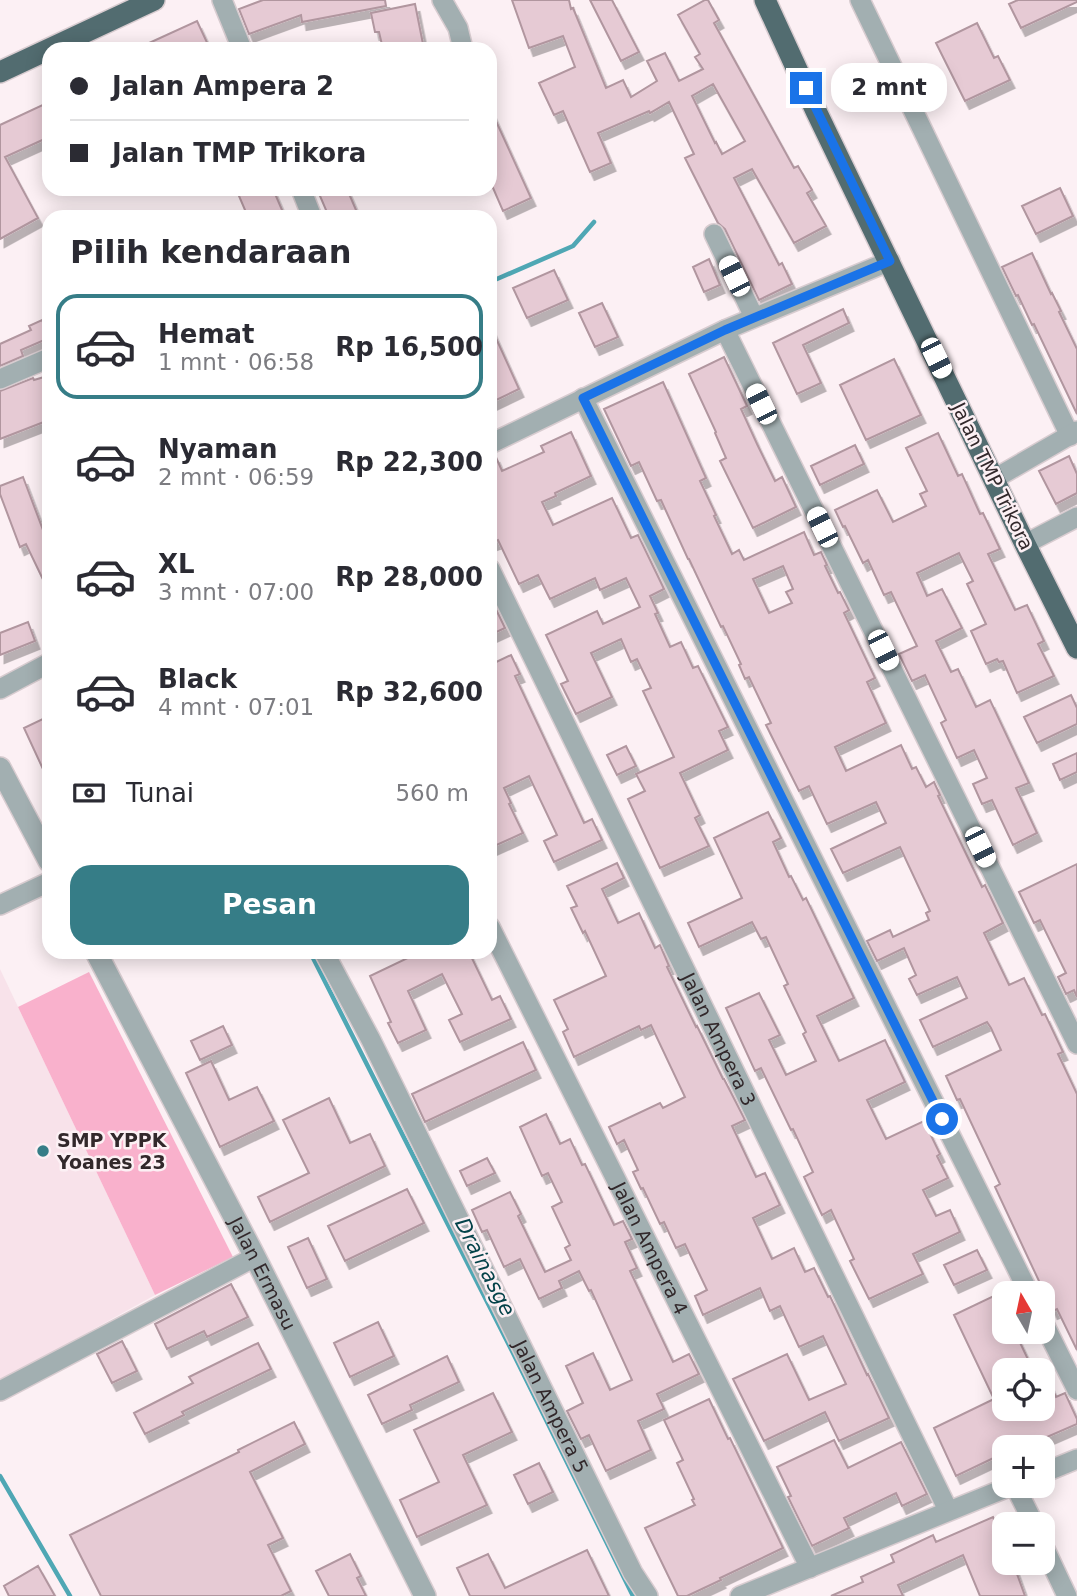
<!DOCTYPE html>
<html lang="id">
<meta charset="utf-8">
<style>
:root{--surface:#fff;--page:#f2f2f3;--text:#2b2b33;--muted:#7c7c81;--line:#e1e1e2;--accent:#367d87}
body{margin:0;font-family:"DejaVu Sans",sans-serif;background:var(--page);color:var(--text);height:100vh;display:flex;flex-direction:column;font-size:26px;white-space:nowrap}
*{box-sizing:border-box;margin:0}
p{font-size:23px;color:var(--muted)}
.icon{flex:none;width:38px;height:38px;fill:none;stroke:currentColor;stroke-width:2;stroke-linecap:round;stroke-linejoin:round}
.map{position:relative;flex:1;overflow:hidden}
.sheet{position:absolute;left:42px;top:210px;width:455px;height:749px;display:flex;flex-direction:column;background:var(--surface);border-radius:21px;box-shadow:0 4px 18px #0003}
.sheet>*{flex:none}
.guide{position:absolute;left:42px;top:42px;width:455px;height:154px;border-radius:21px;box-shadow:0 4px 18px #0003;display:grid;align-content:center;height:154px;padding:0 28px;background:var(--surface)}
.needle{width:46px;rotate:351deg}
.buttons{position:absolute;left:992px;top:1281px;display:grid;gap:14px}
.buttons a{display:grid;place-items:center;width:63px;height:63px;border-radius:14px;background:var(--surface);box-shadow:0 4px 18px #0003;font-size:35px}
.end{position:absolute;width:32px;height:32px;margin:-16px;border:9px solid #1a73e8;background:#fff;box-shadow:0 0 0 4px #fff}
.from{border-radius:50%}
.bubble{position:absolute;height:49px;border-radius:21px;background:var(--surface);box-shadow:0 4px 18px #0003;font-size:23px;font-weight:600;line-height:49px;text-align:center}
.car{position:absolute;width:21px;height:42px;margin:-21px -10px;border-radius:9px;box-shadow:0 0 5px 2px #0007;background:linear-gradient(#fff 24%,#345 0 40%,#fff 0 76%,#345 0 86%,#fff 0)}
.guide b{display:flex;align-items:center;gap:24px;height:66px;font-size:26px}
.guide b+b{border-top:2px solid var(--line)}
.guide i{width:18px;height:18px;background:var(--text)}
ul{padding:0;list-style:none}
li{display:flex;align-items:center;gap:21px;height:105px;margin:0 14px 10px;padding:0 14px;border:4px solid transparent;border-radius:21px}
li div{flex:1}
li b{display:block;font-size:26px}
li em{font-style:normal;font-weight:600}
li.selected{border-color:var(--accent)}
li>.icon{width:63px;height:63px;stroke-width:1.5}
h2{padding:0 28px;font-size:32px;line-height:84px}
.pay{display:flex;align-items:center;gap:18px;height:77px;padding:0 28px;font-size:26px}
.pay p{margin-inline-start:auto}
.primary-button{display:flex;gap:14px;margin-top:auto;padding:14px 28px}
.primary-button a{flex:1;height:80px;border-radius:21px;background:var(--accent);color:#fff;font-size:28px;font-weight:600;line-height:80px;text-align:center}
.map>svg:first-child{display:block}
</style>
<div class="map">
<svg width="1077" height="1596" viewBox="0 0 1077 1596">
<defs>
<filter id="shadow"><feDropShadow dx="4.5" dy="8" stdDeviation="0" flood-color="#0004"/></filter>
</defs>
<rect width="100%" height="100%" fill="#fcf0f4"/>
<path fill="#f8e2ea" d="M0,969L155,1295L0,1381Z"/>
<path fill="#f9b1cc" d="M89,972L233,1257L155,1295L18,1007Z"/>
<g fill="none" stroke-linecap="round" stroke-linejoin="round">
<path stroke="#4fa7b4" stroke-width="4.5" d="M490,282L573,246L594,222
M310,952L513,1353L633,1596
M0,1476L70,1596"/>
</g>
<path fill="#e6cad4" stroke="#b1969f" stroke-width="2" fill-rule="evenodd" filter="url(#shadow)" d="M263,0H385L386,6L302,22L301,15L249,34L239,9Z
M512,0H569L571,9L573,8L606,88L623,80L631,97L657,81L647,61L665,53L679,81L703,69L695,57L700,54L678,15L705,0H708L719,20L714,23L794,168L798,166L812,190L807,193L826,226L794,243L752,169L734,178L779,265L782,263L792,284L759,300L725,229L718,223L685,158L694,154L669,102L650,113L649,111L598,133L611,163L590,172L563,111L554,115L539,83L575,67L563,36L529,48ZM713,84L745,141L722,154L716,142L715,143L692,96Z
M590,0H612L639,52L621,61Z
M1018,0H1077V2L1021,28L1009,4Z
M415,4L424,49H383L379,32H375L371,13Z
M197,21L210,49H136Z
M977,23L994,58L998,56L1010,80L965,101L936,43Z
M49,102V137L5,157L38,218L0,239V125Z
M490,108L531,198L503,211L490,181Z
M1060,188L1073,216L1036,234L1022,206Z
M236,189H273L285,217H248Z
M317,189H347L359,217H329Z
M1032,253L1051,294L1052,293L1061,311L1059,312L1077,349V414L1034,324L1032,325L1018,295L1016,296L1002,267Z
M709,259L720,285L704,292L693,267Z
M554,270L568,300L527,318L513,288Z
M602,303L618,337L595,347L579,313Z
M843,309L849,323L803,345L821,383L797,394L773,343Z
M42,320L49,338L21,350L23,356L0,366V344L31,330L29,326Z
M490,325L519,389L490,403Z
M724,357L747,406L741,409L757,444L775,481L782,477L796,507L753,528L720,461L726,458L715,433L716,432L689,374Z
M894,359L921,415L866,440L840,385Z
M44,377L49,389V420L0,439V391L33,378L34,380Z
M663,382L706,478L700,481L716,515L714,516L732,554L739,550L744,560L804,532L814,555L821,552L827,565L825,566L838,593L840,592L849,610L844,613L875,678L867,682L886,723L835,747L846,771L901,745L912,769L916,767L926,787L934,782L940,795L938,796L982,887L985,885L1003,923L984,933L1009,985L1024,978L1042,1015L1045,1014L1063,1052L1058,1054L1077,1094V1350L1057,1309L1053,1311L995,1187L1000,1184L960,1099L957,1100L946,1076L1001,1050L991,1028L987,1022L933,1047L920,1020L967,998L957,977L917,995L909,979L916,975L904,948L877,961L867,941L890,930L893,937L929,920L926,913L930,911L900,847L843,873L831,849L886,823L876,802L827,824L809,786L799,791L766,725L771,723L749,677L745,679L739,665L741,664L723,626L721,627L689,559H688L661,500L657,501L639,462L631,466L604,409ZM783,566L793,589L786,592L792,603L769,613L753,579Z
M571,432L591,476L555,493L556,496L542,502L553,525L612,498L631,538L638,535L664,589L650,596L658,613L655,614L670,647L681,642L693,668L698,666L728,727L719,731L728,750L680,773L700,815L695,818L709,846L660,868L628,799L645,791L636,774L674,757L643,691L651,688L637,659L631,662L621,639L591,653L612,697L576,714L561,684L568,681L546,635L597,611L603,624L640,607L626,578L600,590L595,578L550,599L538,575L519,584L498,540L490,543V456L495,455L502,471L544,452L541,446Z
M938,433L958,476L962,474L980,514L983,513L1000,549L988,554L1015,610L1027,605L1044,641L1038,644L1054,676L1017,693L1003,661L999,662L997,659L986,664L971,631L986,624L967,584L973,581L959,553L917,573L927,596L942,589L962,628L936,641L951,672L958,669L976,707L990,700L1029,783L1016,788L1037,833L1013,845L992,800L982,804L973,784L987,778L974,750L957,758L941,723L946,720L925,675L912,681L899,654L917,646L891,592L884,595L868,560L863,563L845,526L843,527L835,510L877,490L893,522L926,506L920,494L927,491L906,448Z
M855,445L864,464L820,485L811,466Z
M1069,456L1077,474V493L1056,504L1039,471Z
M23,477L49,546V592L26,544L20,547L0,494V486Z
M490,597L505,628L490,635Z
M28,622L35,641L0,655V633Z
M511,655L520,674L515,676L584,823L592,819L602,840L554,862L544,841L557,835L529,776L504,788L511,803L509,804L523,833L490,848V665Z
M1071,695L1077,708V724L1037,743L1024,717Z
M49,716V782L24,728Z
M626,746L636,766L617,775L607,755Z
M1077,753V772L1060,780L1053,764Z
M768,812L781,838L773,842L789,877L791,876L803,900L806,898L854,998L817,1016L839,1061L885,1040L905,1082L867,1100L886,1139L924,1121L940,1154L937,1156L948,1178L923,1190L936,1216L950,1210L960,1232L913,1254L923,1274L869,1299L850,1261L854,1259L831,1210L822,1215L804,1177L813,1172L793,1129L791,1130L761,1068L755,1071L726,1008L759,993L780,1035L769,1040L786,1075L816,1061L803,1034L806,1032L784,986L788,984L766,937L761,939L752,922L699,947L688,923L742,898L714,838Z
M617,863L624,878L602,889L618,923L639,913L655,948L660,945L669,966L667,967L696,1027L697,1026L723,1079H724L745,1120L732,1126L756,1177L765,1173L780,1205L753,1218L772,1259L794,1248L805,1272L814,1268L828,1297L830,1296L867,1375L868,1374L889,1418L839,1441L825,1412L764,1441L733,1379L787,1354L809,1400L846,1384L823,1336L799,1347L780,1306L770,1311L760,1288L703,1315L695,1296L707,1290L685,1244L676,1248L664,1222L660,1224L643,1188L641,1189L633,1172L638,1170L624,1140L617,1144L609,1127L660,1103L663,1108L685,1097L651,1025L641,1030L639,1026L574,1057L563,1032L568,1029L554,1000L606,976L585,931L583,933L571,908L577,906L567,886Z
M1077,864V997L1074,990L1066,994L1058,977L1066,973L1040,920L1034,923L1019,892Z
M411,952H469L492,1000L500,996L511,1019L460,1042L449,1020L462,1014L442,974L408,991L426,1030L398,1043L388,1023L391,1022L370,976L412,956Z
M223,1026L232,1045L200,1060L191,1041Z
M523,1042L536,1070L425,1122L412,1094Z
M211,1061L229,1100L257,1087L274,1121L220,1147L186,1073Z
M329,1098L350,1143L370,1134L385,1166L270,1222L258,1197L309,1173L283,1120Z
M546,1114L560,1144L570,1139L582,1165L585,1164L614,1225L623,1221L632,1239L625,1242L637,1268L630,1271L673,1362L689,1354L699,1374L657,1394L664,1409L638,1421L651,1450L606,1471L589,1435L581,1439L567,1411L583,1403L566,1366L593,1353L610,1390L632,1380L591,1290L589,1291L579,1271L559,1281L562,1288L539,1299L520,1259L504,1267L487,1230L482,1232L472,1210L510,1192L521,1214L518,1216L545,1272L571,1260L565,1248L570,1245L552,1207L562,1202L548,1173L542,1176L520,1127Z
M487,1158L495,1173L467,1186L460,1171Z
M407,1189L424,1223L345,1261L328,1226Z
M308,1238L327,1279L307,1288L288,1247Z
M977,1250L987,1270L954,1285L944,1265Z
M231,1284L248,1317L207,1337L204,1331L167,1349L155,1324Z
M1000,1293L1004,1302V1332H1015L1033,1370H1004V1409H1043V1370L1056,1397L1065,1393L1077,1419V1424L1024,1447H1004V1453L956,1476L934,1428L994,1399L954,1315Z
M378,1322L394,1356L350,1377L334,1343Z
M122,1341L137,1371L112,1383L97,1354Z
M258,1343L271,1369L182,1412L184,1415L145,1434L134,1413L193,1383L189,1377Z
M447,1356L459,1382L410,1405L412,1410L382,1424L368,1395Z
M493,1393L512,1432L463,1455L487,1505L417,1537L400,1500L439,1482L414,1430Z
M709,1399L728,1439L730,1438L783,1548L720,1578L721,1580L687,1596H678L645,1528L695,1505L692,1500L694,1499L677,1463L683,1460L664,1420Z
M294,1422L305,1444L250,1472L283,1538L268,1545L291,1591L281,1596H101L70,1535L239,1452L238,1450Z
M834,1440L848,1468L901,1442L927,1494L902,1506L896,1493L844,1518L849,1528L812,1546L788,1497L791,1496L777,1467Z
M539,1463L553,1492L528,1504L514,1475Z
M993,1517L1004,1544V1563H1013L1025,1596H980L963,1555L898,1585L903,1596H831L863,1582L861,1577L894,1562L891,1555L933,1535L936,1542Z
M587,1550L609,1596H470L457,1568L488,1554L505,1588Z
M350,1554L361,1576L357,1578L366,1596H329L316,1571Z
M38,1566L55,1596H9L4,1586Z"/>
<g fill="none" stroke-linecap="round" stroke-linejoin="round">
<defs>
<g id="minor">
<path d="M222,0L242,49"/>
<path d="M442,0L458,28L463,49"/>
<path d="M860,0L1070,436"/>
<path d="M301,189L312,217"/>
<path d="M714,234L754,317"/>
<path d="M725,330L1077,1044"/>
<path d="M0,379L49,358"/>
<path d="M583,398L1029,1293"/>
<path d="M490,444L725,330L890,261"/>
<path d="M994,479L1077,431"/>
<path d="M1025,544L1077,517"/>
<path id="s1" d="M490,569L948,1510"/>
<path d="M0,689L49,663"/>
<path d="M0,905L49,882"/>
<path id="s2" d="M490,927L810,1568"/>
<path id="s3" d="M324,952L371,1040L633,1573L648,1596"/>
<path d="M1043,1322L1077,1390"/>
<path d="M0,1391L255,1257"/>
<path d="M1043,1473L1077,1459"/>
<path d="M1015,1486L1034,1524"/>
<path d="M1043,1545L1067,1596"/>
<path d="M740,1596L1011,1486"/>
</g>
<g id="tertiary">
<path d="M0,768L49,861"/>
<path id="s4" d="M96,952L255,1257L425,1596"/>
</g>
<path id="trunk" d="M765,0L816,111L1025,544L1077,648
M0,72L154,0"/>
</defs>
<use href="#minor" stroke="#d8ccd0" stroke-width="22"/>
<use href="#tertiary" stroke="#d8ccd0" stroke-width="24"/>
<use href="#trunk" stroke="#d8ccd0" stroke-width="24"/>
<use href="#minor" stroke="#a2afb1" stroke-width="19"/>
<use href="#tertiary" stroke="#a2afb1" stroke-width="21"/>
<use href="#trunk" stroke="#526c70" stroke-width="21"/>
</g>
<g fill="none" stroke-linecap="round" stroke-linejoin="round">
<path stroke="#1a73e8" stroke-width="9" d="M806,88L890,261L725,330L583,398L942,1119"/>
</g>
<circle fill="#367d87" stroke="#fcf0f4" stroke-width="2.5" cx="43" cy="1151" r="7"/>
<g text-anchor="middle" stroke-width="5" stroke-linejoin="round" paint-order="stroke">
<g font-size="19" fill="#32282b" stroke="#fcf0f4">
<text transform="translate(993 476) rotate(64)" y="7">Jalan TMP Trikora</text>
<text dy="7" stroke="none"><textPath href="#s1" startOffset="523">Jalan Ampera 3</textPath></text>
<text dy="7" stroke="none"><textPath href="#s2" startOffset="359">Jalan Ampera 4</textPath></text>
<text dy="7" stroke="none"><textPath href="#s4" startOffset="362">Jalan Ermasu</textPath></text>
<text dy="7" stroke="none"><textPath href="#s3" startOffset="508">Jalan Ampera 5</textPath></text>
</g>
<g font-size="19" font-weight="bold" fill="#32282b" stroke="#fcf0f4" text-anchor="start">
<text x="57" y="1147">SMP YPPK<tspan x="57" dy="22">Yoanes 23</tspan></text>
</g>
<g font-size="21" font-style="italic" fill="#044249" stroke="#fcf0f4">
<text transform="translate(485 1267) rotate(63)" y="7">Drainasge</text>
</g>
</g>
</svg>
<div class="buttons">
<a><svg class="needle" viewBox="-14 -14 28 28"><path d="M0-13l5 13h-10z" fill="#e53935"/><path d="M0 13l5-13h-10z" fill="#7c7c81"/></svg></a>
<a><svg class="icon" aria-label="locate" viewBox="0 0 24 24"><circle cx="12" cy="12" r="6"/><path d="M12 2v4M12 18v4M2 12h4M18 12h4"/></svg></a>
<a>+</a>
<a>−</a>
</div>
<i class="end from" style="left:942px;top:1119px"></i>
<i class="end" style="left:806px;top:88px"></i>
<div class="bubble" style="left:831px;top:63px;width:116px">2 mnt</div>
<i class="car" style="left:734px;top:276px;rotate:334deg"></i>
<i class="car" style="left:936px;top:358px;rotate:154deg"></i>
<i class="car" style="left:761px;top:404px;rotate:334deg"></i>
<i class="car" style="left:822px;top:527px;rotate:334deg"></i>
<i class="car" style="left:883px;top:650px;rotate:154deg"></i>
<i class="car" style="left:980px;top:847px;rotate:154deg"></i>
<div class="guide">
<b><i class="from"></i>Jalan Ampera 2</b>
<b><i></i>Jalan TMP Trikora</b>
</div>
<section class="sheet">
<h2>Pilih kendaraan</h2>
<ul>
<li class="selected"><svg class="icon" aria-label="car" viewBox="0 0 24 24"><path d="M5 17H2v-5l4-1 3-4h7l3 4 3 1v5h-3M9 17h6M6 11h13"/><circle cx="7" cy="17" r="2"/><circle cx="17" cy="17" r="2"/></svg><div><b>Hemat</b><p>1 mnt · 06:58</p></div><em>Rp 16,500</em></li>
<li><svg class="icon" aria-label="car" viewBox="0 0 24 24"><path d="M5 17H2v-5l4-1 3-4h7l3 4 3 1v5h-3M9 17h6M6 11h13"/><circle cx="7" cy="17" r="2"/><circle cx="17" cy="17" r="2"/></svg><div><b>Nyaman</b><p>2 mnt · 06:59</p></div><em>Rp 22,300</em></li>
<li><svg class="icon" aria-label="car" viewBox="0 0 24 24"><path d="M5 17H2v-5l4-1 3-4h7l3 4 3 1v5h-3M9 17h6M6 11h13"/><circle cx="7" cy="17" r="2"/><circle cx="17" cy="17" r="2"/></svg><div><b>XL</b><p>3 mnt · 07:00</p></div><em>Rp 28,000</em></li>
<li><svg class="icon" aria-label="car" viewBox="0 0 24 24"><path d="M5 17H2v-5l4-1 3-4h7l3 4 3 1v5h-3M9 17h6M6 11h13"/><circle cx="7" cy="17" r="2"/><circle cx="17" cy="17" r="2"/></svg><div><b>Black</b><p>4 mnt · 07:01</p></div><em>Rp 32,600</em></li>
</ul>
<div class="pay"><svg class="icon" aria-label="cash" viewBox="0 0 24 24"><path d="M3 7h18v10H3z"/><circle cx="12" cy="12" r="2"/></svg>Tunai<p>560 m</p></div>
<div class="primary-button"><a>Pesan</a></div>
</section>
</div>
